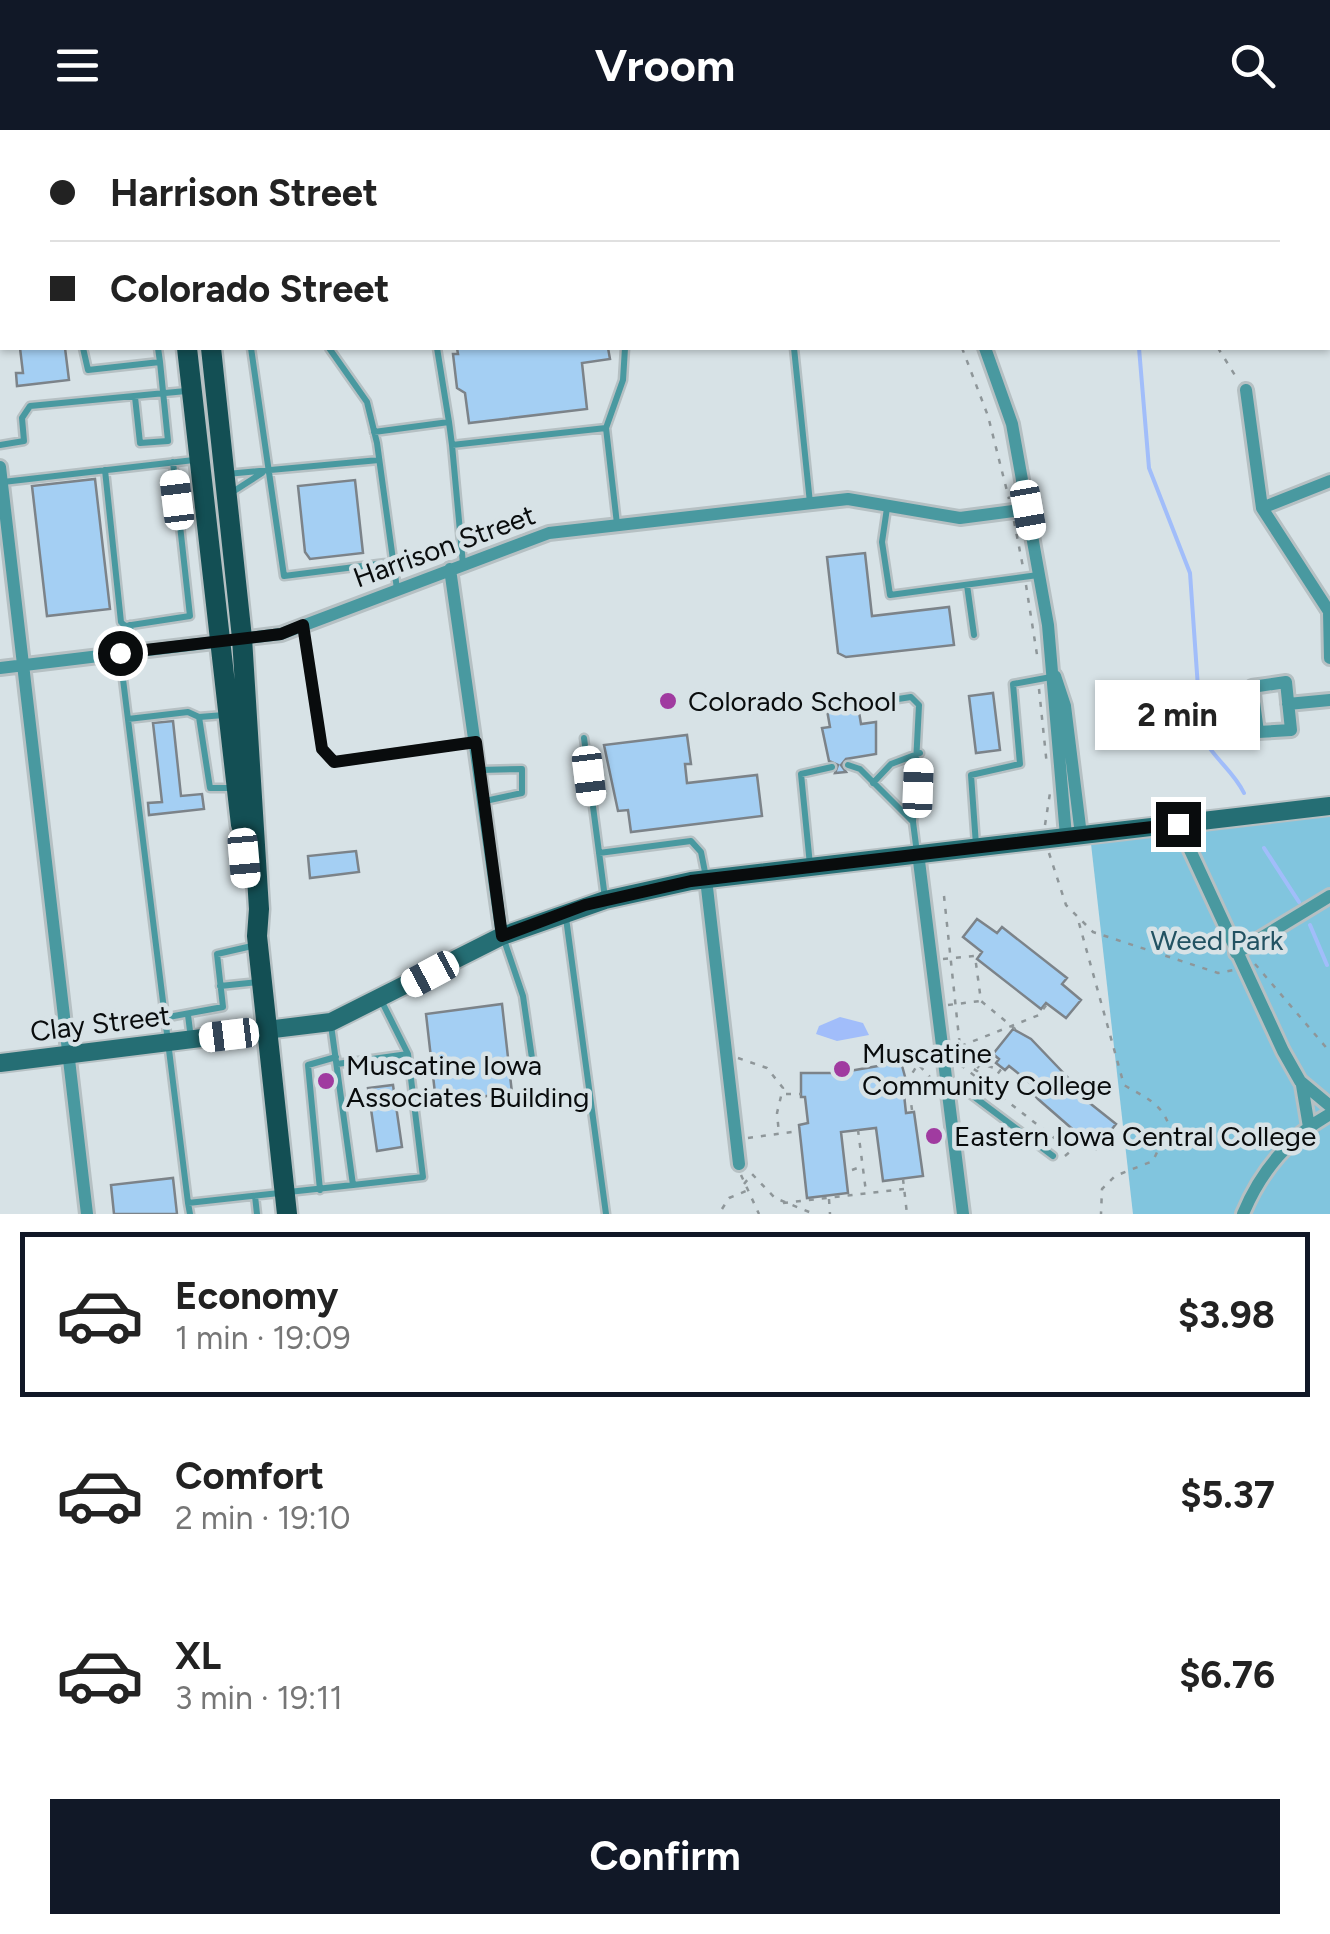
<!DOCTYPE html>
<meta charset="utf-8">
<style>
:root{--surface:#fff;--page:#f2f2f2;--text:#222;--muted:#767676;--line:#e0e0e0;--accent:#111827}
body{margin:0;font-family:Figtree,sans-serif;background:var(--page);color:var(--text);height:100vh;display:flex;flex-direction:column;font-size:38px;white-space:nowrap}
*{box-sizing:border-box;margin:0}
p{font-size:32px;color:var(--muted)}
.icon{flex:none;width:55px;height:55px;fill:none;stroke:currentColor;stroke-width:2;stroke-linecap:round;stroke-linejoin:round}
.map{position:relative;height:1084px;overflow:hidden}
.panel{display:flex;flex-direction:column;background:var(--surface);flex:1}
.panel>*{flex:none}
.guide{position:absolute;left:0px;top:0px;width:1330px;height:220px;box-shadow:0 2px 8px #0004;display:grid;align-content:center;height:220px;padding:0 50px;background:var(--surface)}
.end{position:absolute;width:45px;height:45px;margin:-22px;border:12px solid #090c0d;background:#fff;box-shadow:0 0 0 5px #fff}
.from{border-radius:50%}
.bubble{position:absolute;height:70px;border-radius:0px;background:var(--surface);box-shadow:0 2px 8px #0004;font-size:32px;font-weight:700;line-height:70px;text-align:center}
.car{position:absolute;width:30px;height:60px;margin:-30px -15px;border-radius:12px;box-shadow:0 0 8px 2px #0007;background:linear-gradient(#fff 24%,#345 0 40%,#fff 0 76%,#345 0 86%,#fff 0)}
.guide b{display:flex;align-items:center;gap:35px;height:95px;font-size:38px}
.guide b+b{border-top:2px solid var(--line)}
.guide i{width:25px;height:25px;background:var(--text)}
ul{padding:18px 0 0;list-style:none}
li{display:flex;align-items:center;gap:30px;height:165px;margin:0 20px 15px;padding:0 30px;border:5px solid transparent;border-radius:0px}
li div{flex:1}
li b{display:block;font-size:38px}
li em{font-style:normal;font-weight:700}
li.current{border-color:var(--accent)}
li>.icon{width:90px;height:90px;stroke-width:1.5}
.primary-button{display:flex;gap:20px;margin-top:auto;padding:20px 50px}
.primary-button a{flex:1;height:115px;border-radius:0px;background:var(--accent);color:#fff;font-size:40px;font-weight:700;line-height:115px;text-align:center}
header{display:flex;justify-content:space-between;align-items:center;height:130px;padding:0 50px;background:var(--accent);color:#fff;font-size:45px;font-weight:700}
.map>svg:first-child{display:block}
</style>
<header><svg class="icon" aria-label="menu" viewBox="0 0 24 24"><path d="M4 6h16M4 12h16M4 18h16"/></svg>Vroom<svg class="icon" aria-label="search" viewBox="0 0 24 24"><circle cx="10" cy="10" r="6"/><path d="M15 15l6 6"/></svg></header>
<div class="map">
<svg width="1330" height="1084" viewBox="0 0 1330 1084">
<rect width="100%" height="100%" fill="#d7e2e6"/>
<path fill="#81c5de" d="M1330,676V1084H1133L1090,705Z"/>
<path fill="#a1bdfa" d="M840,887L863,893L869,905L837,911L816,904L819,896Z"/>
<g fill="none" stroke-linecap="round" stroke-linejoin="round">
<path stroke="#a1bdfa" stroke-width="4" d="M1165,2L1167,0
M1139,218L1149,338L1190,443L1201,601C1210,627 1232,638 1244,663
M1264,718L1299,772
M1310,795L1327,835"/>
</g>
<path fill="#a4cff3" stroke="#7c8389" stroke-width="2.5" d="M20,218H65L69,250L17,256L16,243H23Z
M457,218H608L610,229L582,233L587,279L469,293L465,263L457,258L453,224H458Z
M95,349L110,479L47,486L32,356Z
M355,350L363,423L310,429L305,422L298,356Z
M865,423L872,486L949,477L954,515L846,527L838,523L827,427Z
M993,563L1000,620L976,623L969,566Z
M858,576L861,594L876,592V624L846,629L841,635L846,642L835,643L838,635L829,631L822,598L830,597L827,580Z
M173,591L181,666L202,664L204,679L149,685L148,673L162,672L153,593Z
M687,605L691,634H685L687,653L757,645L762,686L631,702L628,680L618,681L604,615Z
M356,721L359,742L310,748L308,726Z
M977,789L997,803L1002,797L1067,848L1062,854L1081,870L1066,888L1046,873L1041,879L977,829L982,822L963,807Z
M502,874L512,963L436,972L426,884Z
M1013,899L1031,909L1075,955L1072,959L1116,994L1096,1019L1089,1013L1084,1018L1073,1009L1077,1003L1038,969L1031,961L1034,956L1009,936L1005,940L996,933L999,929L993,924Z
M901,932L907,954L903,955L906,983L914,982L923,1046L883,1051L876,998L841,1002L848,1063L807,1068L799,995L808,993L805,967H801V943H838Z
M393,955L402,1017L377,1021L368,958Z
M173,1048L177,1084H114L111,1055Z"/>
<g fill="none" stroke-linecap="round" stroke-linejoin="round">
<defs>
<path id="lane" d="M59,0L60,2
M121,0V2
M220,0L221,2
M283,0L284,2
M384,0V2
M771,0L772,2
M83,218L88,240L160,232L158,218
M251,218L284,446L394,432
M329,218L367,272L377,313L397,459
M437,218L449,292
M794,218L810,373
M135,267L140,313L168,311L160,232
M606,298L623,250L625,218
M374,302L449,292L452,315
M0,315L24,311L22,288L30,276L186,261
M105,340L121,492L125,496L190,486L173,332
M227,344L379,330
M3,352L194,330
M231,363L262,343
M887,378L882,412L890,465L1038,445
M463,434L452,315L606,298L617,394
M967,455L974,505
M130,495L133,522
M303,496L322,619L334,632L473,612
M120,525L188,1073
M865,574L911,567L919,575L913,692
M224,585L199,587L210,658H235
M128,589L188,582L199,587
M584,608L605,768
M848,635L860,639L913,692L917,723
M479,640L522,639V663L485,671
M873,653L891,634L920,623
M976,715L971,645L1020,634L1013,554L1051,547
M599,723L691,711L701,722L706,747
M810,735L801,644L832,637
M566,788L606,1084
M503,807L523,866L534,942
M220,856L259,852
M188,885L191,909
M163,888L223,877L217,824L252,816
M337,934L408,924
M947,960H965L1053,1026
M353,1055L423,1047L408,924L382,872
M320,1060L308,935L336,927
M255,1066L257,1084
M190,1084L188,1073L353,1055L331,895"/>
<path id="street" d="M991,2L992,0
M0,146H2
M985,218L1012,294L1048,495L1066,706
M1246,260L1262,378L1330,483
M0,337L87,1084
M1262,378L1330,351
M450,439L502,806
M1329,482L1330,528
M0,538L281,504L549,403L848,369L960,388L1028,379
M1055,546L1065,576L1081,705
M1286,552L1291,600L1258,602L1252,557Z
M1288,574L1330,570
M1178,694L1283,921L1300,951L1330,976
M918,723L963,1084
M706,749L739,1034
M1236,823L1330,766
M1302,955L1309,997
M1243,1084C1260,1042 1290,1006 1330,984"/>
<path id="secondary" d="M0,933L331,892L502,806L605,770L691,751L1330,676"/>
<path id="primary" d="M161,0L162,2
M185,0L186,2
M187,218L241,695
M211,218L242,508L259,779L257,806L287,1084"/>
</defs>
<use href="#lane" stroke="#b6c0c3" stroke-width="11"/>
<use href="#street" stroke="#b6c0c3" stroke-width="18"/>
<use href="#secondary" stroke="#b6c0c3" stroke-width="22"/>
<use href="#primary" stroke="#b6c0c3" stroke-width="25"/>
<path stroke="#8e9699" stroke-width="2.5" stroke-dasharray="5 8" stroke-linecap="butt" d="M972,2L973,0
M1259,2L1260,0
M1298,2L1301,0
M962,218L988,286L1009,369
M1218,218L1238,250
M1014,391L1023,437
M1026,455L1038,531
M1039,559L1047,636
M1045,695L1050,663
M1049,723L1066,775L1093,802L1218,843L1234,840
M944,766L962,936L1071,1021L1060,1030
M1079,793L1124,955C1144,967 1162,973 1169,996L1153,1031L1115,1046L1102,1059L1101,1084
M943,829L975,826L981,871L1020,903
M1255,834L1330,922
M948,875L980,871
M961,916L1039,885L1047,874
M738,928L767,938L783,958L777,983L779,1004
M963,932L983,945V952
M977,938L981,934L1001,940
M911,950L928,948
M786,964H801
M982,964L1002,938
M912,980L908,950L918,934L930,947
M858,1000L866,1062
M748,1008L799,1001
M852,1040L863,1036
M741,1045L759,1084
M903,1049L907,1084
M744,1054L752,1044L775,1068L814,1084
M829,1069L830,1084
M783,1073L904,1059
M722,1079L729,1068L746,1061"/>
<use href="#lane" stroke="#4999a0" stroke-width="6"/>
<use href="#street" stroke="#4999a0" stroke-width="12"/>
<use href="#secondary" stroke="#256e74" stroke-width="18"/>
<use href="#primary" stroke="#134f54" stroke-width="20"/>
</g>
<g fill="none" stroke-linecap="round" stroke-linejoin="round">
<path stroke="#090c0d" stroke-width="12" d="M120,523L281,504L303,495L322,619L334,632L476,612L502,806L585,775L691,751L1178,694"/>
</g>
<g fill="#a03ba0" stroke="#d7e2e6" stroke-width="4">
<circle cx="668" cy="571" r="10"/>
<circle cx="842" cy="939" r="10"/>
<circle cx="326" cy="951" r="10"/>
<circle cx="934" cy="1006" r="10"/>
</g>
<g text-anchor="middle" stroke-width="9" stroke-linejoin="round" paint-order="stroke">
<g font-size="28" fill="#090c0d" stroke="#d7e2e6">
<text transform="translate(444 416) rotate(-20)" y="10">Harrison Street</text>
<text transform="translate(100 893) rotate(-7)" y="10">Clay Street</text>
</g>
<g font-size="28" fill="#090c0d" stroke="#d7e2e6" text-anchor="start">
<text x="688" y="581">Colorado School</text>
<text x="862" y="933">Muscatine<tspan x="862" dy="32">Community College</tspan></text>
<text x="346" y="945">Muscatine Iowa<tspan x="346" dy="32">Associates Building</tspan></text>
<text x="954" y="1016">Eastern Iowa Central College</text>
</g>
<g font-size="28" fill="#225262" stroke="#d7e2e6">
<text x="1217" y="820">Weed Park</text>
</g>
</g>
</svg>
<i class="end from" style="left:120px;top:523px"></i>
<i class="end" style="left:1178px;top:694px"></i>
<div class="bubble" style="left:1095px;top:550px;width:165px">2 min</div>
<i class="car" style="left:177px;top:370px;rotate:353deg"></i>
<i class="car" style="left:1028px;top:380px;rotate:170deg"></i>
<i class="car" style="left:589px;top:646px;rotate:173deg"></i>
<i class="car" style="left:918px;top:658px;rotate:2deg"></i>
<i class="car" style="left:244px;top:728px;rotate:175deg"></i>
<i class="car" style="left:430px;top:844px;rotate:242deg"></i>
<i class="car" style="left:229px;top:905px;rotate:263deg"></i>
<div class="guide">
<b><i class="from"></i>Harrison Street</b>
<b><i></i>Colorado Street</b>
</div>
</div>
<section class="panel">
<ul>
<li class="current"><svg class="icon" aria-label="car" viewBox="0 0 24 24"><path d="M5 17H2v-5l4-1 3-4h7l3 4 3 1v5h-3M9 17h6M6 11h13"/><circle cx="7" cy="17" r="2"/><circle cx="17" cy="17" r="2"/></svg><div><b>Economy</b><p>1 min · 19:09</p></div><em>$3.98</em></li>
<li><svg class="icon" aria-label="car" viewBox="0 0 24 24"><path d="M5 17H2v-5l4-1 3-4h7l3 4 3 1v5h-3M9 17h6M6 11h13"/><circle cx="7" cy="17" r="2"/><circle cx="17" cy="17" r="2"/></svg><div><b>Comfort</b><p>2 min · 19:10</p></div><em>$5.37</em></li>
<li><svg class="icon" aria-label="car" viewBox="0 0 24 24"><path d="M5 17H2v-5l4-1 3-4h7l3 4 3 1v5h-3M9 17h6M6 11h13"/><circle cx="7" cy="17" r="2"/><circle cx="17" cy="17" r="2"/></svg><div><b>XL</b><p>3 min · 19:11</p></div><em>$6.76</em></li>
</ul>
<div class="primary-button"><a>Confirm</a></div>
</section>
